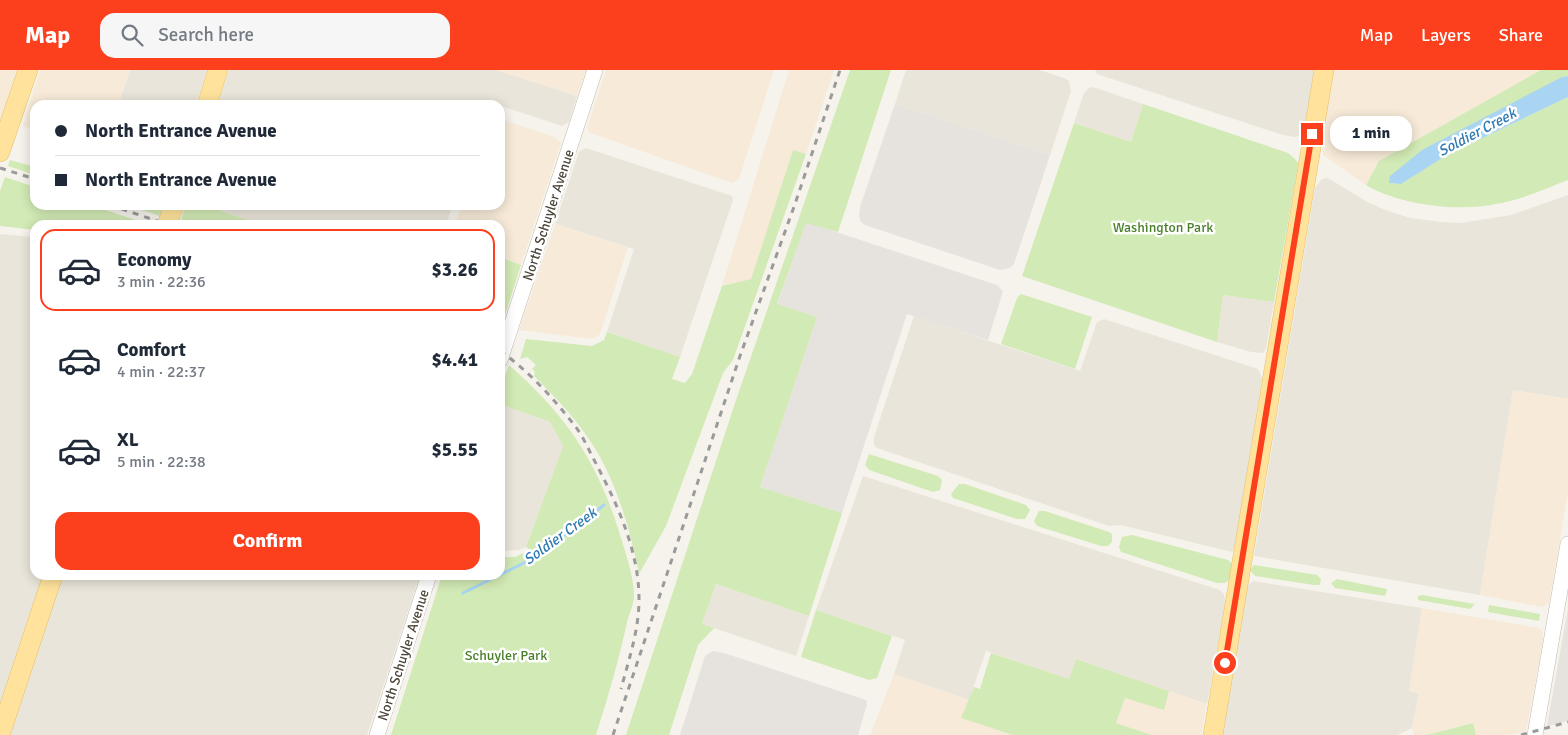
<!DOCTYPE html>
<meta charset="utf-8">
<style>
:root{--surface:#fff;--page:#f6f6f7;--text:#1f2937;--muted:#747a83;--line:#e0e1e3;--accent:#fc3f1d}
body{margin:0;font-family:Signika,sans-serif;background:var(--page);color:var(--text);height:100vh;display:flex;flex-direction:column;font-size:19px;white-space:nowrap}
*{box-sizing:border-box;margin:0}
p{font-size:16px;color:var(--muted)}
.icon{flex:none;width:28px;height:28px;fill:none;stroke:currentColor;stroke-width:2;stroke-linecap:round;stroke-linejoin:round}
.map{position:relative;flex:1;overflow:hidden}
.sheet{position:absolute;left:30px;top:150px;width:475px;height:360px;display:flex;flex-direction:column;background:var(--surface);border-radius:15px;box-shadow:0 2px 12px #0003}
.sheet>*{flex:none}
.guide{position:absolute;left:30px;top:30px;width:475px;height:110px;border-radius:15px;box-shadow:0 2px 12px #0003;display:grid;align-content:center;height:110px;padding:0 25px;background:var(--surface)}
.end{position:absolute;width:22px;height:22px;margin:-11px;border:6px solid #fc3f1d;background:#fff;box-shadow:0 0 0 2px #fff}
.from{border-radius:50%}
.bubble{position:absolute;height:35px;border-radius:15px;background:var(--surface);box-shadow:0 2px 12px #0003;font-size:16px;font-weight:700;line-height:35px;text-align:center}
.guide b{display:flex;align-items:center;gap:18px;height:48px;font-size:19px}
.guide b+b{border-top:1px solid var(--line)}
.guide i{width:12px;height:12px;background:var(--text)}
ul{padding:9px 0 0;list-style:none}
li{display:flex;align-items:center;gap:15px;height:82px;margin:0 10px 8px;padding:0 15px;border:2px solid transparent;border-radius:15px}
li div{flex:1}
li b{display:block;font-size:19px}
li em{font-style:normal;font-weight:700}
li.selected{border-color:var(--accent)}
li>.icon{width:45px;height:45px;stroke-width:1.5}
.button{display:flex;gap:10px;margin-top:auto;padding:10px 25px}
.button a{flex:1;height:58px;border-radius:15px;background:var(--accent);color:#fff;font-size:20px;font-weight:700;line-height:58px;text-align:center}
header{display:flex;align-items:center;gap:30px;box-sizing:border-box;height:70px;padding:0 25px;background:var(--accent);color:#fff}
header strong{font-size:24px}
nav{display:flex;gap:28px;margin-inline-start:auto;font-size:18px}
.search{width:350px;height:45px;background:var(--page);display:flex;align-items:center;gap:12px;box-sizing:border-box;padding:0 18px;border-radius:15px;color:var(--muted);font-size:19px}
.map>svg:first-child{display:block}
</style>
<header>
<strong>Map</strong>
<div class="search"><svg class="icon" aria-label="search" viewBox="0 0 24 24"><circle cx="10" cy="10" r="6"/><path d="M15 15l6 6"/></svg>Search here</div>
<nav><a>Map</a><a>Layers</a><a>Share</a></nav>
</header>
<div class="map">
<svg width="1568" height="665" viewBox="0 0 1568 665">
<rect width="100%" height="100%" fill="#f6f3ec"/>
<path fill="#eae5da" d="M130,0H207L196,35H139L120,29Z
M229,0H496L577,26L569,52L562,56L486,31L484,35H218Z
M906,0H1039L1064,8L1069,11L1071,21L1050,85L895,34Z
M1095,0H1315L1304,62L1300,66L1294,67L1283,65L1097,4Z
M1093,17L1143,34L1131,72L1074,53L1084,23L1089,18Z
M586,78L732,126L733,130L680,287L607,262L634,179L555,154L579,82Z
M1328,108L1369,133L1388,141L1410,148L1441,152L1461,153L1511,145L1568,125V329L1513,320L1480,525L1254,486L1315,118L1322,109Z
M203,135H453L446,155H263Z
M0,164L35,167V505H44L0,641Z
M1223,225L1274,232L1266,278L1263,283L1251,282L1217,272Z
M914,246L1080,301L1097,252L1104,249L1258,299L1262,308L1235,478L1232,482L1121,455L1109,456L877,378L874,375V367Z
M500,334L550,352L563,376L526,477L519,480L500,481Z
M863,406L1220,520L1224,524L1225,533L1207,634L1076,589L1069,609L986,581L969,630L894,604L905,570L816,540Z
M61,505H420L367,665H7Z
M1253,511L1422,538L1409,621L1419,624L1412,658L1397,665H1221L1247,516Z
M716,514L809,546L796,586L702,554Z"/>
<path fill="#f7ead8" d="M0,0H18L0,55Z
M40,0H130L120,29L139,35H35V60L23,56Z
M496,0H586L577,26Z
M606,0H774L739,109L732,113L588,62V55Z
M789,0H834L806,84L793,80L751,209L722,216Z
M1334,0H1541L1379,91L1366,115L1323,85L1322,72Z
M500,49L554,67L561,73L521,195L500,187V155H455L462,135H500Z
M555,154L628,177L600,264L596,267L592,269L519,260Z
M1513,320L1568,329V422L1549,533L1542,537L1480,525Z
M1422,538L1539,558L1542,561L1543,570L1526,661L1509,665H1476L1472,653L1427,665H1414L1412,658L1419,624L1409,621Z
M894,604L969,630L962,648L1013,665H870Z
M1169,621L1207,634L1201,665H1152L1116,653L1125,628L1163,639Z"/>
<path fill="#e6e2dd" d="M895,34L1050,85L1014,194L1010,198L1000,200L865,155L861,152L859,147L860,137Z
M806,152L997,215L1003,221L988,270L907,244L842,443L760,417L817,247L777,235Z
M1568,538V651L1547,656Z
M713,581L724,583L866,630L867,634L858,665H680L705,586Z"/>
<path fill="#d2eab5" d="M850,0H891L838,162L806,153L777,234L817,247L760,417L842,443L809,546L716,514L702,554L714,558L698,575L669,665H626L736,330Z
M1541,0H1568V6L1562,7L1389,113L1401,114L1447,85L1568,27V110C1544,119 1521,130 1496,134C1457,142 1399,135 1366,115L1379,91Z
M1143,34L1288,83L1296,90L1298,94L1274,232L1223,225L1217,272L1022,206L1074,53L1131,72Z
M793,80L806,84L733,290L723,303L666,456L639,504C629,454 613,399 581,358C567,339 551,323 534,306L535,302L532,299L536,295L527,287L520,289L526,269L592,276L604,270L607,262L680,287L672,309L685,313L692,304L722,216L751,209Z
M10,90L35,97V105L8,96Z
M5,107L35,117V135H90L151,155H35V160L0,156V121Z
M127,135H164L160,146Z
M185,135H203L263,155H180Z
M500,187L521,195L500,261Z
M1021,224L1092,247L1075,299L1001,274L1017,228Z
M509,295C569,348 599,394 622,471C627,488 634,508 634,526C634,534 629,544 627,552C619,590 608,627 596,665H391L442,505H500V487H515L530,480L526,477L563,376L550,352L500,334V320Z
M869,384L938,406L942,410L940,420L933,422L869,400L865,395Z
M959,414H965L1026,435L1030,440L1025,449H1017L953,428L951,424Z
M1039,441H1045L1109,462L1112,464V472L1108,476H1101L1037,456L1034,451Z
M1132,465L1228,490L1232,494L1230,509L1225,513H1217L1121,482L1119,477L1122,467Z
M1254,495L1317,505L1321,509L1320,515H1314L1255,506L1250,500Z
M1337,509L1387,519L1385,526L1335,518L1331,513Z
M1422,525L1475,534L1470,539L1418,530V526Z
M1489,535L1540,544L1539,551L1488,542Z
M816,540L892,566L877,608L869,610L801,587Z
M991,583L1069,609L1076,589L1169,621L1164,640L1125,628L1116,653L1152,665H1013L961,648L974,617L980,619Z
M1473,653L1476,665H1427Z"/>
<path fill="#a9d4f2" d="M1568,6V27L1447,85L1401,114L1389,113L1390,106L1422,80L1562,7Z"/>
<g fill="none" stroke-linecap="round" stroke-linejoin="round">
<path stroke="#a9d4f2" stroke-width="3" d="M463,523L534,488L604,435"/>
<defs>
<path id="minor" d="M500,290L595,0
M377,665L429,505
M1535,665L1568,474"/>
<path id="major" d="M207,35L218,0
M0,82L28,0
M167,155L174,135
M0,665L53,505
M1213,665L1324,0"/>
</defs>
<use href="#minor" stroke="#c2bbae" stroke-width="16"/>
<use href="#major" stroke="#e6c16a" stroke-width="20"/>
<use href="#minor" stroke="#fff" stroke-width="15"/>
<use href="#major" stroke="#ffe39c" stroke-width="19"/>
<path stroke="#9a9a9a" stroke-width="3" stroke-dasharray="6 6" stroke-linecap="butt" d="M0,98L35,109
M110,135L169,155
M500,281C529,301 554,329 575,356C582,365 587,376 592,386C615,429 639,479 639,529C639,560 629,589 621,619
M613,665L740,286L795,134L840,0
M1521,665L1568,652"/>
</g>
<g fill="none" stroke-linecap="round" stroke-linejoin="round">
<path stroke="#fc3f1d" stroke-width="6" d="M1225,593L1312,64"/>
</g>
<g text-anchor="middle" stroke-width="5" stroke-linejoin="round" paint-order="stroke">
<g font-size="14" fill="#4b4439" stroke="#fff">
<text transform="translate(548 145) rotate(-72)" y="5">North Schuyler Avenue</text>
<text transform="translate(403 585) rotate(-72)" y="5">North Schuyler Avenue</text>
</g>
<g font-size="14" fill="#4a7f2a" stroke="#fff">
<text x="1163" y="162">Washington Park</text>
<text x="506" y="590">Schuyler Park</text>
</g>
<g font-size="15" font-style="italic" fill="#2e7ab2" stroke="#fff">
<text transform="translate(1477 62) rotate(-28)" y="5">Soldier Creek</text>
<text transform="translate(560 466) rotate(-36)" y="5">Soldier Creek</text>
</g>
</g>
</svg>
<i class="end from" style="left:1225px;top:593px"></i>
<i class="end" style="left:1312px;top:64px"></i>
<div class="bubble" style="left:1330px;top:46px;width:82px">1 min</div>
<div class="guide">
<b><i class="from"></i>North Entrance Avenue</b>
<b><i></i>North Entrance Avenue</b>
</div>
<section class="sheet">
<ul>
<li class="selected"><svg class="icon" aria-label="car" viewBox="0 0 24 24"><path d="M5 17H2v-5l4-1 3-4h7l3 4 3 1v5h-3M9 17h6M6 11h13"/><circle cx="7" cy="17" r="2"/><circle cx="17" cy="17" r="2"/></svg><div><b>Economy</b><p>3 min · 22:36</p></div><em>$3.26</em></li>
<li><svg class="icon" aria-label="car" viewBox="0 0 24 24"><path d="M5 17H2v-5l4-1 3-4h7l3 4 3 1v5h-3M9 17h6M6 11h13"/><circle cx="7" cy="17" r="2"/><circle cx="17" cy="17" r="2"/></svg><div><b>Comfort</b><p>4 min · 22:37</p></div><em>$4.41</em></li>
<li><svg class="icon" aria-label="car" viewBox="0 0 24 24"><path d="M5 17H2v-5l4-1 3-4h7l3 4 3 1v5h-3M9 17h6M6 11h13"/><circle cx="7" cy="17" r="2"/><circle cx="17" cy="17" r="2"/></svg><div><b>XL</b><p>5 min · 22:38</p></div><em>$5.55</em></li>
</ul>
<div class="button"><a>Confirm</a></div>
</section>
</div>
